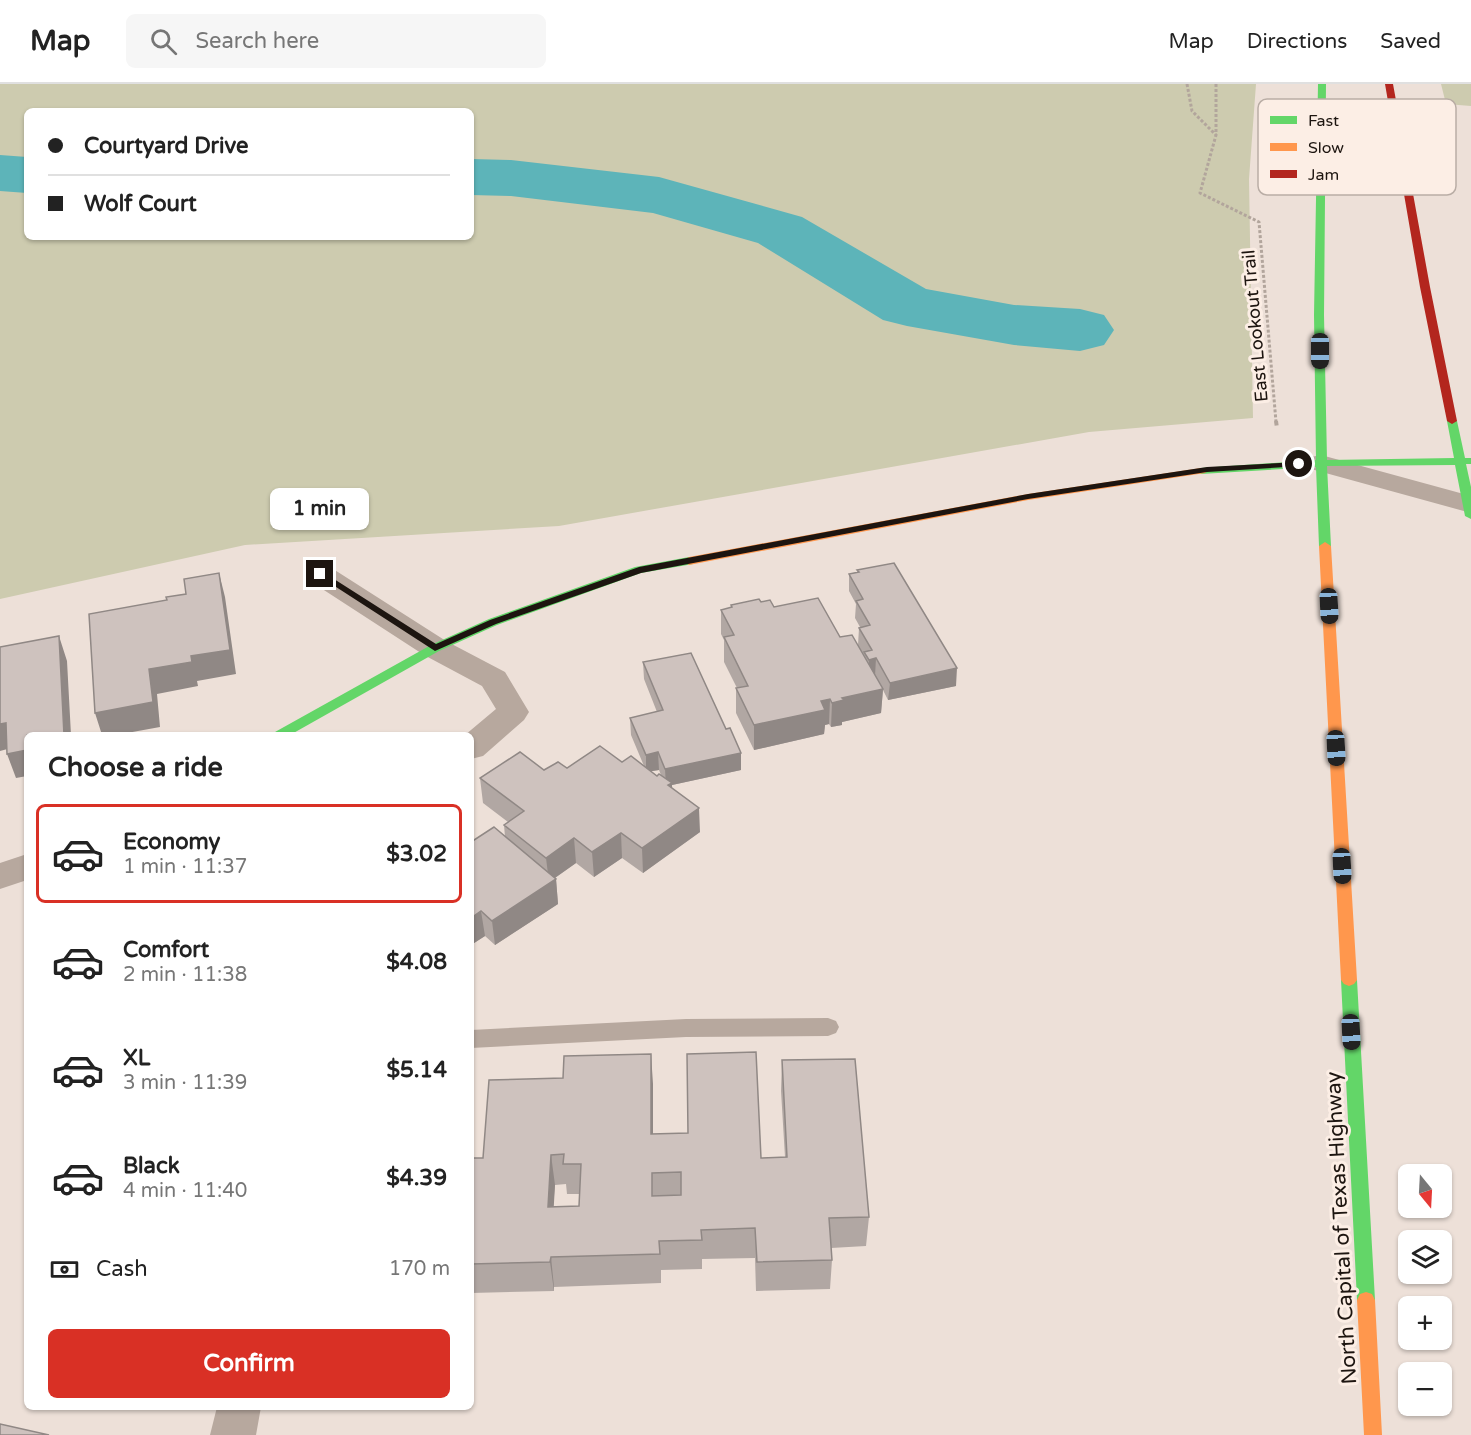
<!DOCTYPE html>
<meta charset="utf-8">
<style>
:root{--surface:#fff;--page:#f6f6f6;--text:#222;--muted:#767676;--line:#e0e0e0;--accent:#d93025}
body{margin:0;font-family:"Varela Round",sans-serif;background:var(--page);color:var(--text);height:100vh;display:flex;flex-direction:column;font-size:22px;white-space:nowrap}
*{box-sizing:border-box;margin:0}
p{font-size:20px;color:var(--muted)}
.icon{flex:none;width:33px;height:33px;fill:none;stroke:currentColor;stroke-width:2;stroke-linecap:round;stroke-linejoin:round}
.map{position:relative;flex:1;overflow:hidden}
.side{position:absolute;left:24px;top:648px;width:450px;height:678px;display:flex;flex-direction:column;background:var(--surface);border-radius:9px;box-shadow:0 2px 4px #0004}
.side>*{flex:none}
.top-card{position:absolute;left:24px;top:24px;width:450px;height:132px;border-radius:9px;box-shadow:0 2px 4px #0004;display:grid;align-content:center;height:132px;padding:0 24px;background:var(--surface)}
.needle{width:39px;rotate:162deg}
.tools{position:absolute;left:1398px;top:1080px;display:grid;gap:12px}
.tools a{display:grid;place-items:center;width:54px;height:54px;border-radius:9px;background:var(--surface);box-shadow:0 2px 4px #0004;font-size:30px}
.end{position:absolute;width:27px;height:27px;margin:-14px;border:8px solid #1d1510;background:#fff;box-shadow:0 0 0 3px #fff}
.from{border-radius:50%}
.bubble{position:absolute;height:42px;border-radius:9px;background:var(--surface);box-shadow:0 2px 4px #0004;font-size:20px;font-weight:700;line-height:42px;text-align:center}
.car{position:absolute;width:18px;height:36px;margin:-18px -9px;border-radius:8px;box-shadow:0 0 4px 2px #0007;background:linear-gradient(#222 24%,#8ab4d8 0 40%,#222 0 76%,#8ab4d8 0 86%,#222 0)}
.top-card b{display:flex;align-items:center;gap:21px;height:57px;font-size:22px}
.top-card b+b{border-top:2px solid var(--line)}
.top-card i{width:15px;height:15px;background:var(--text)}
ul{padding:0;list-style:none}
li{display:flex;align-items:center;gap:18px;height:99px;margin:0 12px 9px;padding:0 12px;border:3px solid transparent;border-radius:9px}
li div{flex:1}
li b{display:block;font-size:22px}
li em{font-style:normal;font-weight:700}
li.on{border-color:var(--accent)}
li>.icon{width:54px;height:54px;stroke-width:1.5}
h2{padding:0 24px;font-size:27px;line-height:72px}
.pay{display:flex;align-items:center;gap:15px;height:66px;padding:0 24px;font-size:22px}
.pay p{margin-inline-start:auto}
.primary-button{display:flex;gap:12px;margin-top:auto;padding:12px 24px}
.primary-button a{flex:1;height:69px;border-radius:9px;background:var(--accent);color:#fff;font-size:24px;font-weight:700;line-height:69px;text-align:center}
header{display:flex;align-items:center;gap:36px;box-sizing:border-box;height:84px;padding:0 30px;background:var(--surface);border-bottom:2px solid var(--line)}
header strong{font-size:28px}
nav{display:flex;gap:33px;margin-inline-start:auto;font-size:21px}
.search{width:420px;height:54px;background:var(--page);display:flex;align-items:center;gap:15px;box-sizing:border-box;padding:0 21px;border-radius:9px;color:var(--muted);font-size:22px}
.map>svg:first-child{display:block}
</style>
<header>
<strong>Map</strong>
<div class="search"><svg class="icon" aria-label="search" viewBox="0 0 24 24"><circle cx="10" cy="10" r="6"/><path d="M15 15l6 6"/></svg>Search here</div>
<nav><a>Map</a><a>Directions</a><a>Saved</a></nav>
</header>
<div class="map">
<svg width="1471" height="1351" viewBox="0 0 1471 1351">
<rect width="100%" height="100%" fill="#ede0d8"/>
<path fill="#cdcbaf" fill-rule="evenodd" d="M0,0H1256L1249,95L1253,334L1089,348L559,442L245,461L0,515ZM27,27H471V153H27Z
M1441,0H1471V22L1446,20Z"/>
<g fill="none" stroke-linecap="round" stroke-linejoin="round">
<path fill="#5db4b9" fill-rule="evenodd" d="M0,71L27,73V109L0,107Z
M471,75L511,76L659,93L802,133L926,205L1014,221L1080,225L1104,231L1114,246L1104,261L1080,267L1014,261L907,242L883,236L758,159L653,129L511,112L471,111Z"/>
<path stroke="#b2a59c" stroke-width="3" stroke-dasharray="3 2" stroke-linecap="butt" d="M1187,0L1192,27L1216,51
M1216,0V51L1200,109L1259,138L1276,338"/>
<path stroke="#b2a59c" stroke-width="4" stroke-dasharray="4.5 3" stroke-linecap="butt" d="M1276,337L1277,344"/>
<path fill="#b7a89e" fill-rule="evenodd" d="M828,934L836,937L839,943L836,949L828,952L686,953L471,964V946L686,935Z"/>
<path fill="#b7a89e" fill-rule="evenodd" d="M1321,371L1471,412V429L1311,385L1307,379L1311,373Z
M320,481L330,483L446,557L505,588L529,628L524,636L483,672L471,675V651H465L496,625L482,602L424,571L310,497L305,490L310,483Z
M27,770V796L0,805V779Z
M217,1323H261L256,1351H210Z"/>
<path fill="#63d668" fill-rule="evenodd" d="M1318,0H1326L1324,231L1327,376L1454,374L1447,337L1452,334L1457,337L1465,374H1471V380H1466L1471,403V435L1465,432L1455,381L1327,382L1331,462L1325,466L1319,462L1316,383L1201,390L1195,387L1201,384L1316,376L1314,231Z
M689,473L693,474L695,477L693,480L641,489L497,541L439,567L290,651H273L275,648L431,561L489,535L635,483Z
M1349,890L1354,892L1357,896L1375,1216L1372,1222L1366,1224L1360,1222L1357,1216L1341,896L1344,892Z"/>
<path fill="#ff974d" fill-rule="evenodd" d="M1201,384L1207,387L1205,389L1028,416L689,481L683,477L689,473L1028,410Z
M1325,458L1331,462L1357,896L1354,900L1349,902L1344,900L1341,896L1319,462Z
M1366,1208L1372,1210L1375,1216L1382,1351H1364L1357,1216L1360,1210Z"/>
<path fill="#b3261e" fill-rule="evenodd" d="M1385,0H1393L1430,203L1457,337L1452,340L1447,337L1420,203Z"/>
</g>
<path fill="#b1a7a3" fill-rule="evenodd" d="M857,486L956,602L888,616L883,606L881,629L842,638V641L831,643L829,640L825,641L824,650L754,666L736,629V604H737L724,578V556L721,550V526L731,524V521L761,518L858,561L859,544L860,543L855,534L856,520L849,507V490L857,489Z
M643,578L726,645L741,669V686L672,701V704L700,748L643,789L622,774L594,793L576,779L555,794L556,795L558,820L495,861L485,852L471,861L505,753L504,741L508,738L483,719L480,694L622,678L644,682L631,651L630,634L657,628L644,595ZM659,686L661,691L657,692L651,687Z
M782,976L869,1133L866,1162L831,1164L832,1176L830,1205L756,1207L755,1174L702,1175V1185L661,1186V1199L554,1203V1207L471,1209V1074H483L653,1000V1050L761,1074L785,1073L781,1007ZM566,1100L567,1110H580L579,1122L553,1123L555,1101Z"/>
<path fill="#908885" d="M219,489L225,513L236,590L197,597L198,602L157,610L160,643L116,651H102L95,629L149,585Z
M59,552L67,577L71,651H64Z
M876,574L875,592L868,593L869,576Z
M957,584L956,602L888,616L890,599Z
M883,605L881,629L842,638V641L831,643L832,619L842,614Z
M830,615L829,640L825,641L824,650L754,666V641L821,617Z
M6,639L15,663L0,667V640Z
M27,666V692L16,694L7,670Z
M658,668L659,686L646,688V671Z
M741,669V686L672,701L673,724L666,702L665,685Z
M699,724L700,748L643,789L642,764Z
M621,749L622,774L594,793L592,768Z
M574,754L576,779L549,798L546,774Z
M556,795L558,820L495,861L492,837Z
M481,827L485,852L471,861V834Z
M651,970L653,1000V1080L651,1050Z
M551,1071L555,1101L552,1153L548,1123Z
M551,1173L554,1203V1207L550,1178Z"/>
<path fill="#cec2be" stroke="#908885" stroke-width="1.5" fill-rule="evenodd" d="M894,479L957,584L890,599L876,574L869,576L864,568L872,566L859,544L870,541L856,517L863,515L849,490L859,488L857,486Z
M219,489L230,566L191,572L192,578L149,585L153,618L95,629L89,530L167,516L166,513L186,510L184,495Z
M818,514L840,553L852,551L883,605L842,614L844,616L832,619L830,615L821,617L825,626L754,641L736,604L748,602L724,553L734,551L721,526L732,523L731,521L759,515L761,518L770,516L774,523Z
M59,552L64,651H27V666L7,670L6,639L0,640V563Z
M691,569L726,645L730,644L741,669L665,685L658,668L646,671L630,634L663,626L643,578Z
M600,662L622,678L631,672L657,692L659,690L672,699L668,701L699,724L642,764L621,749L592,768L574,754L546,774L504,741L524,727L480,694L520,668L544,686L558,678L567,684Z
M494,743L556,795L492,837L481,827L471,834V758Z
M756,968L761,1074L787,1073L782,976L855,975L869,1133L829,1134L832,1176L757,1178L755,1144L701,1146L702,1156L659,1157L660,1170L551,1173L550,1178L471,1180V1074H483L489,996L563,994L564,972L651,970V1050L688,1049L687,970ZM564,1070L563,1080H581L579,1122L548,1123L551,1071ZM681,1088V1111L652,1112V1089Z
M0,1340L49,1351H0Z"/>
<path fill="#1d1510" d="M1299,378H1302V382L1207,388L1028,415L641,489L496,540L435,567L316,490L323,488L436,560L490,536L639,483L1028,410L1207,383Z"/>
<g text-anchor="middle" stroke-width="6" stroke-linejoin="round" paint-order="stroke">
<g font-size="18" fill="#1d1510" stroke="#fceee5">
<text transform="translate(1255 242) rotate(-95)" y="6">East Lookout Trail</text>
</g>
<g font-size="21" fill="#1d1510" stroke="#fceee5">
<text transform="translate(1341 1144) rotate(-93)" y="7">North Capital of Texas Highway</text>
</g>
</g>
<rect x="1258" y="15" width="198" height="96" rx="9" fill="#fceee5" stroke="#b9ada5" stroke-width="1.5"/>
<rect x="1270" y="32" width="27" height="8" fill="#63d668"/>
<rect x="1270" y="59" width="27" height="8" fill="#ff974d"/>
<rect x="1270" y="86" width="27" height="8" fill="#b3261e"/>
<g font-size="16" fill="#1d1510">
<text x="1308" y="42">Fast</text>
<text x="1308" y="69">Slow</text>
<text x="1308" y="96">Jam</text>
</g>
</svg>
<div class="tools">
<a><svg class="needle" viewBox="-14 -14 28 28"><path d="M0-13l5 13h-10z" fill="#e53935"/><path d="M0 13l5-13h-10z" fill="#767676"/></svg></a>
<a><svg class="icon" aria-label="layers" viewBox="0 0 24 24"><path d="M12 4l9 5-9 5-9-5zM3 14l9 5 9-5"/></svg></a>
<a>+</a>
<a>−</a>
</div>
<i class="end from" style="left:1299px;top:380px"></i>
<i class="end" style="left:320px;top:490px"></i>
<div class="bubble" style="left:270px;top:404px;width:99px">1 min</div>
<i class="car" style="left:1320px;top:267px;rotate:180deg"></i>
<i class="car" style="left:1329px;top:522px;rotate:177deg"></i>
<i class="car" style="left:1336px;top:664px;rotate:177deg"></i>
<i class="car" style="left:1342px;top:782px;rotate:177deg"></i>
<i class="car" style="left:1351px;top:948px;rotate:177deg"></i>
<div class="top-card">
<b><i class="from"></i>Courtyard Drive</b>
<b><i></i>Wolf Court</b>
</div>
<section class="side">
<h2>Choose a ride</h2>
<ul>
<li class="on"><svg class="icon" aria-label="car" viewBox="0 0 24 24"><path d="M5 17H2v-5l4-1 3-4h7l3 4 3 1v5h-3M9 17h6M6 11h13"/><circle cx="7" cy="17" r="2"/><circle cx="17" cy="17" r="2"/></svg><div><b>Economy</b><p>1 min · 11:37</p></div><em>$3.02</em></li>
<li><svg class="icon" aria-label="car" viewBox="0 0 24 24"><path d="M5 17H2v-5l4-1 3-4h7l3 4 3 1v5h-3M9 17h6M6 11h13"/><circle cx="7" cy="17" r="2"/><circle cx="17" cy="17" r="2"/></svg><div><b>Comfort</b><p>2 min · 11:38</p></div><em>$4.08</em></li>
<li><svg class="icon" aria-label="car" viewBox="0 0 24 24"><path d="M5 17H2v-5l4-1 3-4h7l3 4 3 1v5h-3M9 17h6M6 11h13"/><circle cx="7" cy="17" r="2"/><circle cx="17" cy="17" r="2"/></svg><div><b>XL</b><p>3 min · 11:39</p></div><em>$5.14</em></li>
<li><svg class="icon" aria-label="car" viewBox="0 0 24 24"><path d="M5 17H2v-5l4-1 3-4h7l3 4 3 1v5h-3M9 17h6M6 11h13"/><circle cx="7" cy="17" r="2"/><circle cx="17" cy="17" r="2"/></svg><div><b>Black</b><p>4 min · 11:40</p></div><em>$4.39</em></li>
</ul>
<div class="pay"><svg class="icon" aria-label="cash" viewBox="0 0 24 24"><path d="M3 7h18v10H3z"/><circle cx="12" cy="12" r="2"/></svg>Cash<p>170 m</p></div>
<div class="primary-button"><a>Confirm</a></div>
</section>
</div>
